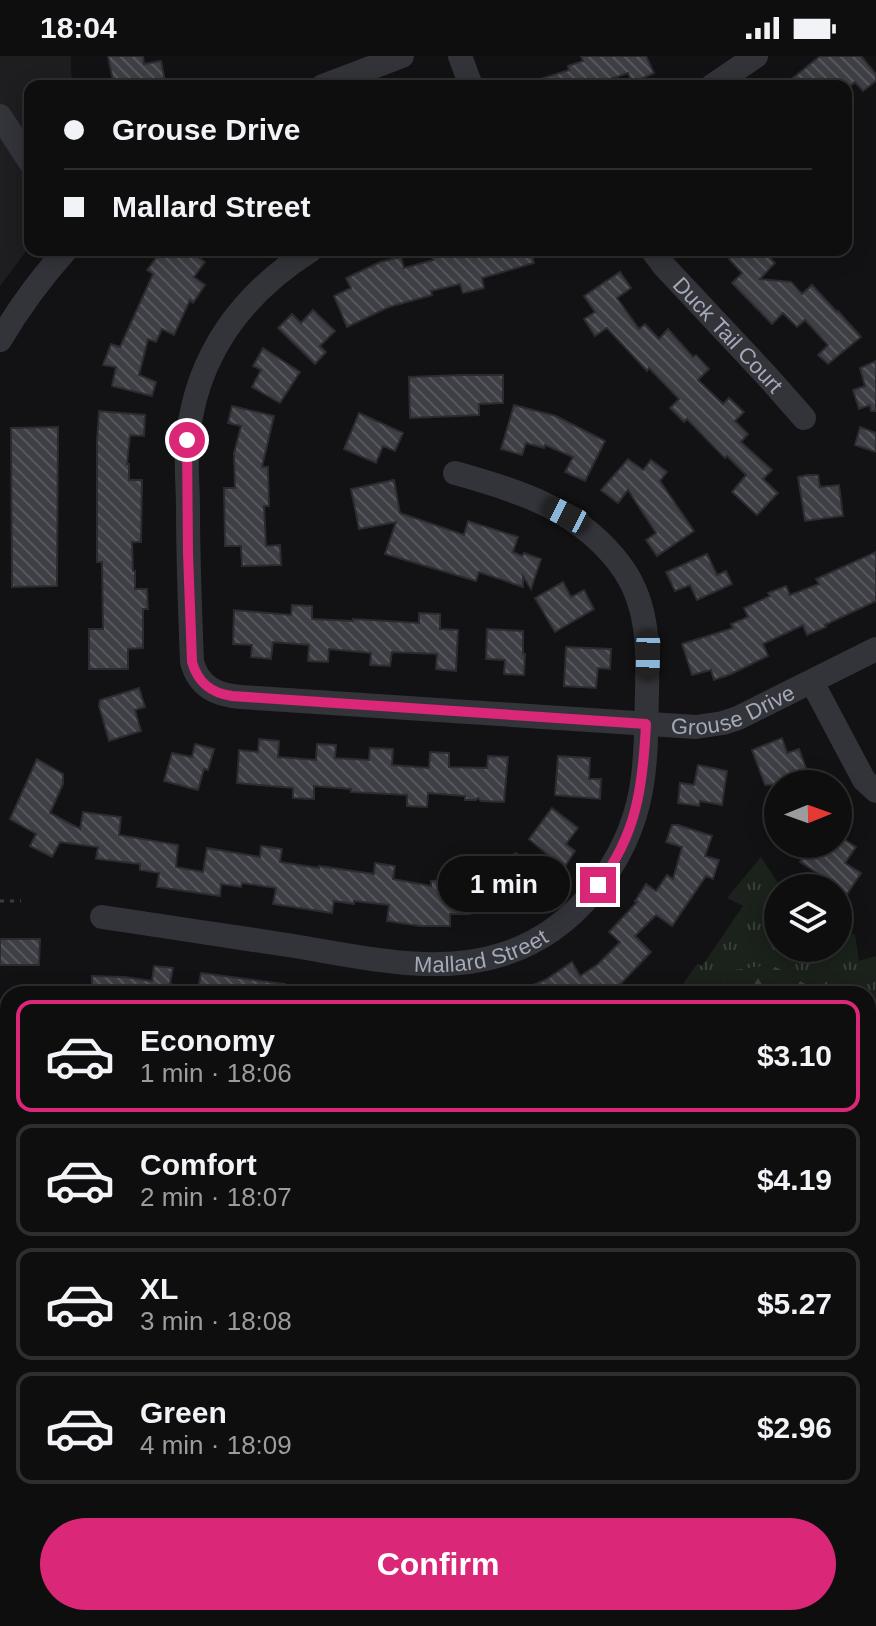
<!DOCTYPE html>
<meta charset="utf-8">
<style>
:root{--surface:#0e0e0f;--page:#1c1c1d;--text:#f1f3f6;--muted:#9b9c9e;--line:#2e2e2f;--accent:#db2777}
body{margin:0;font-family:Helvetica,sans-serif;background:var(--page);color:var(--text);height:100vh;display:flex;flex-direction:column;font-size:30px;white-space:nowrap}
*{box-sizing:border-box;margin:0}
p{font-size:26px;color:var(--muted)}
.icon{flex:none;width:44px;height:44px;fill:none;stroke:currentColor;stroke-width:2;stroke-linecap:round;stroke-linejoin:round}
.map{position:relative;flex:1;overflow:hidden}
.details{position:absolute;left:0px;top:930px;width:876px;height:640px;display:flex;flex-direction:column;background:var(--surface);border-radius:24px 24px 0 0;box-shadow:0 4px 20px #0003,0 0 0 2px var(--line)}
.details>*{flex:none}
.guide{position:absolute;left:24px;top:24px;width:828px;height:176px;border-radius:16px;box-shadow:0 4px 20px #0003,0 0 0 2px var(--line);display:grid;align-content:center;height:176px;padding:0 40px;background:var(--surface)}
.needle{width:52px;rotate:89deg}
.controls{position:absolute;left:764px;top:714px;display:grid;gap:16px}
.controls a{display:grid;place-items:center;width:88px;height:88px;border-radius:50%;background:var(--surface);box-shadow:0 4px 20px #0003,0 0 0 2px var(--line);font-size:40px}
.end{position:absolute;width:36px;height:36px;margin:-18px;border:10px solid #db2777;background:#fff;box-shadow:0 0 0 4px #fff}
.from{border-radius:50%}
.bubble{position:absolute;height:56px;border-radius:28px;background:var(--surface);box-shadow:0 4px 20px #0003,0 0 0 2px var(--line);font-size:26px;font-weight:700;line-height:56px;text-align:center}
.car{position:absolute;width:24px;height:48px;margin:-24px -12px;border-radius:10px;box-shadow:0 0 6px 2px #0007;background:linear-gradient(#222 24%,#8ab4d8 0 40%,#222 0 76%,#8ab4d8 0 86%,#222 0)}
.guide b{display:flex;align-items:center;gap:28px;height:76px;font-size:30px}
.guide b+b{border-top:2px solid var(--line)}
.guide i{width:20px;height:20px;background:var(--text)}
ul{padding:14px 0 0;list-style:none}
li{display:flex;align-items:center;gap:24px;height:112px;margin:0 16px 12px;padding:0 24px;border:4px solid var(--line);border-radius:16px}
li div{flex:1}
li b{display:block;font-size:30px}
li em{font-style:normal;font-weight:700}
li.selected{border-color:var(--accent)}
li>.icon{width:72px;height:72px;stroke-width:1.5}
.primary-button{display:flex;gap:16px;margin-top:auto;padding:16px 40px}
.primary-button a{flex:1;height:92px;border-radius:48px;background:var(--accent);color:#fff;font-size:32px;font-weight:700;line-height:92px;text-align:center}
.status{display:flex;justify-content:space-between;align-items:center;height:56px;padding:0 40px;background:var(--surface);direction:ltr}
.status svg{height:22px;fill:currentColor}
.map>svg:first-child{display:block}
</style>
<div class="status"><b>18:04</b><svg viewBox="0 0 49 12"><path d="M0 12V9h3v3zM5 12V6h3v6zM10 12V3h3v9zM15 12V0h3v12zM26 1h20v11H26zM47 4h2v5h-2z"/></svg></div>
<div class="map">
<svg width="876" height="1570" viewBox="0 0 876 1570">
<defs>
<pattern id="grass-tufts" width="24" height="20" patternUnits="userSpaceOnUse" patternTransform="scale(2)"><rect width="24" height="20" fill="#1a221b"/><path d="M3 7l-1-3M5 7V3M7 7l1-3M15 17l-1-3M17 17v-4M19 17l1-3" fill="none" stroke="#383f3a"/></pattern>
<pattern id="forest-firs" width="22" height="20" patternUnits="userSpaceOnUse" patternTransform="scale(2)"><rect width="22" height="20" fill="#1a221b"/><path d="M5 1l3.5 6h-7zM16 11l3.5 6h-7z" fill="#383f3a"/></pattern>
<pattern id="building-back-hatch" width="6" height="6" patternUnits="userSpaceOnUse" patternTransform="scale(2)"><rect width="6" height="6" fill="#3e3f44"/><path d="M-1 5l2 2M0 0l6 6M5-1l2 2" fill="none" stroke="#57585d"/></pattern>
</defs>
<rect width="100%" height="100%" fill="#121214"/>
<path fill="#1e1e21" d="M0,0H71V16L74,30H30V190L0,230Z"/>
<path fill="url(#grass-tufts)" d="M761,801L781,832H778V892H838V873L855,879L859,905L876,900V940L868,943V938H823L772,909L734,914L727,922L729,938H676L697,908L702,910L743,850L727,842Z"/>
<path fill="url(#forest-firs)" d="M772,909L823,938H729L727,922L734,914Z
M876,940V1179L868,1181V943Z
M0,1009H8V1175H0Z
M0,1420H8V1562H165L154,1570H0Z"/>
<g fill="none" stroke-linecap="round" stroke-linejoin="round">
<path stroke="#283239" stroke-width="32" d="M868,1115L876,1116
M56,1570L69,1562"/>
</g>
<path fill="url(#building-back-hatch)" stroke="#2c2c30" stroke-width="2" d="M108,0H143L144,8L161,5L166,30H114Z
M581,0H646L654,17L632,27L628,17L591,30H528V27L569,14L568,10L583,5Z
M820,0H861L876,18V25L863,35L855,26L850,30H783Z
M162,194H188L205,206L194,221L205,229L193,247L190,244L174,279L162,273L156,286L148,283L139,319L156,326L152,340L112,330L116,311L103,309L111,288L120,291L153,218L147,214Z
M430,194H450L452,200L478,194H531L534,207L482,222L484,232L463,237L460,228L431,235L432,239L389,251L347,271L334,240L351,232L346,222L380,206L401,201L404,212L433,204Z
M739,194H763L775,207L760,223L791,226L802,238L812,229L837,256L838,255L861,281L828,308L818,299L828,289L805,264L797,271L783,257L772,268L732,227L742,217L729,203Z
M620,216L631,232L617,242L639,273L645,268L659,283L668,273L693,301L696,299L709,313L698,324L723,348L729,342L744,356L735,365L748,378L741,386L772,414L763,423L778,437L757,459L732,436L746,419L727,400L725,402L687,363L684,366L670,352L679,343L649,312L647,315L607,272L595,280L584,263L595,256L584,240Z
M313,254L335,275L320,290L326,296L315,308L278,272L292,258L301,267Z
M263,292L300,316L280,347L252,331L261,314L253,310Z
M876,305V355H871L870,349L859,353L853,334L865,330L860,312Z
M461,319H503V347L479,348V359L410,362L409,321Z
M514,349L556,360L605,385L585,425L565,416L573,401L545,389L544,392L526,387L522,399L501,393Z
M232,350L274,360L262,411H268L269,450H264L266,490L280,489L281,509L242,510L241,490H225L224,432H235L234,397L241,370L228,367Z
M99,355L145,359L144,380L130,379L127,408H129V424H142L141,486H132L133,515H135V533H147L148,553H143V592L128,593V613H89V573H103L102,506H97V385Z
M359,357L403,377L395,395L383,390L376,407L344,393Z
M58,371L57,530L12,531L11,372Z
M860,371L876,377V396L855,389Z
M628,403L643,414L651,404L667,416L660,425L694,475L657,500L646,484L656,477L628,434L618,447L601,434Z
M808,419H818L820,431L839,429L843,460L805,465L798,421Z
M394,424L400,457L464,479L468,465L518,481L513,496L522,500L524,497L541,503L531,533L523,520V531L479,516L476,525L385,498L396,466L359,473L351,433Z
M876,496V545L825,569L826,571L807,579L803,569L763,588L768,600L731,618L714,624L711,614L692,619L682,588L733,572L731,568L748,561L744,552L770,540L768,537L786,530L790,539L819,528L816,523Z
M707,498L717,519L726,515L732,528L697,544L690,529L675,535L666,516Z
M563,526L571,541L584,534L594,553L555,576L535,542Z
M292,549L312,550V563L353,565V563L419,567V557L440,558V573L458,574L456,615L436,613L437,598L392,596L390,610L370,609L371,597L329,593L328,606L308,605L309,589L273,586L271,603L251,601L252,589L233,588L234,554L291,559Z
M487,573L523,575V598H525L524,619L504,618L505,604L486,603Z
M566,591L611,593L610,613L598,612L596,632L564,630Z
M139,632L145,651L135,654L141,675L109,685L99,650L100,644Z
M782,682L787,697L799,693L812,728L765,729L752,694Z
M259,683L279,685L278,701L316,704L317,688L336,689L335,702L369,704L370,692L393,693L392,709L429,712L430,696L449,697V711L487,712L488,700L508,701L504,746L481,745L478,742L476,744H465V740L428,737L427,751L407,750V739L351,736V733L314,730V743L293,742V732L237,727L239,694L258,696Z
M195,688L214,693L208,714L204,713L198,734L164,725L172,697L192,701Z
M558,700L590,702L589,723H601L600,743L555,739Z
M37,703L63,718V728L50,757L80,773L83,756L121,761L119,779L178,789L176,811L203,816L207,792L260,801L261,790L282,793L280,806L319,812V810L374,818L375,807L395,810L393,823L431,830V825L470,824V858H450V870H420L387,865L389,849L354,845V848L334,845L332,857L273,848L276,832L242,827L241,831L221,828L220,840L157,831L159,817L140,814V808L96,803L98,791L60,786L52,801L30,790L36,778L10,763Z
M698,709L727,715L722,749L700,745L699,750L678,747L680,727L694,729Z
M552,752L578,772L566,788L575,795L564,812L529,783Z
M672,769H678L712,780L705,800L719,804L713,823L706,820L672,870L656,859L635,880L651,896L611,938H512L545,924L572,906L580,920L598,908L620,886L609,876L637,846L635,845L646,828L656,835L667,819L673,823L682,791L666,786Z
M839,780L856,791L845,807L861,817L838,852V832H829L833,827L800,806L812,788H838Z
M516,797L541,834L525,845L517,833L500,845L484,820Z
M0,883H40L39,909H0Z
M154,910L173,912L170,928L181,930L180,938H92V920L125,921L152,925Z
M201,917L285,928L284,938H197Z"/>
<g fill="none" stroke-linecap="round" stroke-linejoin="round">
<path stroke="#393b41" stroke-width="3" stroke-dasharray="4 6" stroke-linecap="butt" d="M0,845H21"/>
<g stroke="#33343a" stroke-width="24">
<path d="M460,0L471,30"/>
<path d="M323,30L402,0"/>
<path d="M712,30L756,0"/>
<path d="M0,60L30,106"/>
<path id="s1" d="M311,194C243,237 197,298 188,380C185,404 188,429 188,453C188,504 190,555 192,606C199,631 216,639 241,641L696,671L723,667L738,662L876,593"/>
<path id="s2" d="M652,194L664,210L766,319L804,362"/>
<path d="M0,284C19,252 41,222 66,194"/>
<path d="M812,626L864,724L876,735"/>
<path id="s3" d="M102,861C166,871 230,880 294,890C361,901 437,920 504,898C575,875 628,806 641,734C647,702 646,669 647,637C648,594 649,551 624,514C583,455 521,435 455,417"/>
<path d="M868,1335L876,1332"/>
<path d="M500,1562L504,1570"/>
<path d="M737,1562L739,1570"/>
<path d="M381,1570L392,1562"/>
</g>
</g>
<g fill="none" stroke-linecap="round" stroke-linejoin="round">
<path stroke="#db2777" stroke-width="10" d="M187,384L188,497L192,606C198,627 211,637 232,640L646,668C643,729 637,779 598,829"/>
</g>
<g text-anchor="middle" stroke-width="8" stroke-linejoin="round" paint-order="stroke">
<g font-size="22" fill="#a3a9b6" stroke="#0d0d0f">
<text dy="8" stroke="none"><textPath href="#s2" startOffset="114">Duck Tail Court</textPath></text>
<text dy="8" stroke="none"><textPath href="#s1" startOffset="1018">Grouse Drive</textPath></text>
<text dy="8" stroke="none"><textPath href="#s3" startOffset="384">Mallard Street</textPath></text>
</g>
</g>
</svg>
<div class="controls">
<a><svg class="needle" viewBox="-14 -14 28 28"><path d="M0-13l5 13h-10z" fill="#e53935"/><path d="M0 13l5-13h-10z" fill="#9b9c9e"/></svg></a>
<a><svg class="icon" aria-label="layers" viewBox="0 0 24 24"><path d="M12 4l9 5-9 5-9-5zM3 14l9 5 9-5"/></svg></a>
</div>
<i class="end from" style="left:187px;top:384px"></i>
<i class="end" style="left:598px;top:829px"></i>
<div class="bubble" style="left:438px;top:800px;width:132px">1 min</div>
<i class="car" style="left:566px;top:459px;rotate:297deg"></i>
<i class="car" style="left:648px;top:599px;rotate:181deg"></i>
<div class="guide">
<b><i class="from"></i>Grouse Drive</b>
<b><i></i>Mallard Street</b>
</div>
<section class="details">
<ul>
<li class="selected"><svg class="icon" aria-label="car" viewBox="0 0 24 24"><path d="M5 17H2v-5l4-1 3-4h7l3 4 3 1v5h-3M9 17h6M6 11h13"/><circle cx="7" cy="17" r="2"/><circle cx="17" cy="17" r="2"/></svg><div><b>Economy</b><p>1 min · 18:06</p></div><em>$3.10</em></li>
<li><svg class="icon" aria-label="car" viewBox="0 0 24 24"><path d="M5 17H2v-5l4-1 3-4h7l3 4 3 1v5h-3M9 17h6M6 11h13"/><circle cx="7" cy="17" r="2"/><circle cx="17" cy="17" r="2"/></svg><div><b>Comfort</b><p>2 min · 18:07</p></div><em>$4.19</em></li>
<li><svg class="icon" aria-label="car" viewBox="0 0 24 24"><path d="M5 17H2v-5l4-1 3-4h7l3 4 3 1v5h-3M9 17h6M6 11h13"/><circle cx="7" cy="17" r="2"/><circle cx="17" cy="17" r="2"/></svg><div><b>XL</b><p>3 min · 18:08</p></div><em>$5.27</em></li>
<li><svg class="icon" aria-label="car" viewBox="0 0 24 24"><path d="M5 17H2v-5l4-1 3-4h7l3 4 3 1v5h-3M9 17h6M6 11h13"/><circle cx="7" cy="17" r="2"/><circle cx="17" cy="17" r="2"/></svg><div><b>Green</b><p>4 min · 18:09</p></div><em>$2.96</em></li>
</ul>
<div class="primary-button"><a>Confirm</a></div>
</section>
</div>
